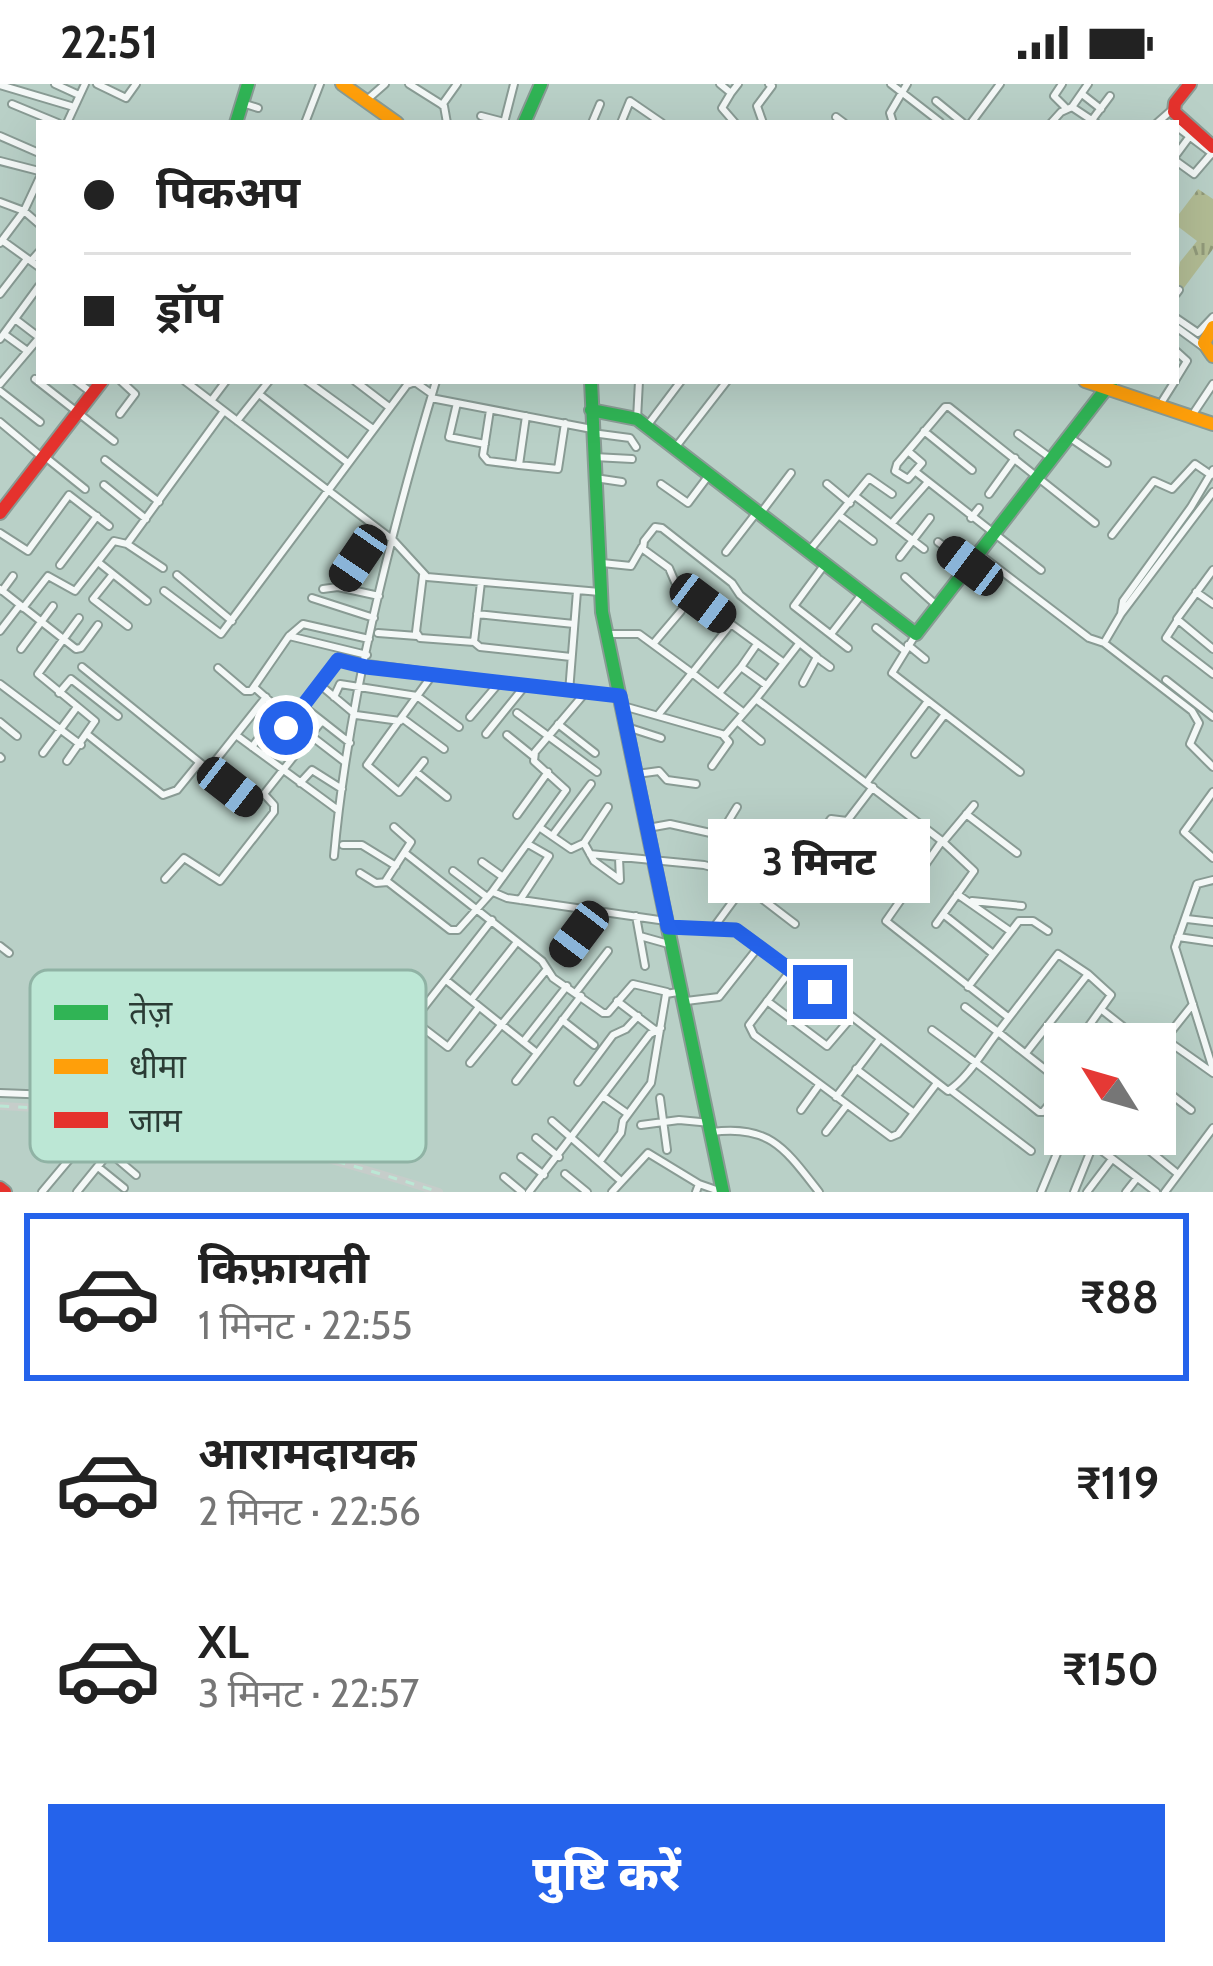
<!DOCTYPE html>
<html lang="hi">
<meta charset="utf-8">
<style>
:root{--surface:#fff;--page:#f2f2f2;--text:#222;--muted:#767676;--line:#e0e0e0;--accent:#2563eb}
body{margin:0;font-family:Cabin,"Noto Sans Devanagari",sans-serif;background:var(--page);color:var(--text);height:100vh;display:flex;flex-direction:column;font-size:45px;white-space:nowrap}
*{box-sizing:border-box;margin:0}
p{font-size:39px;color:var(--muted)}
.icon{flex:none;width:66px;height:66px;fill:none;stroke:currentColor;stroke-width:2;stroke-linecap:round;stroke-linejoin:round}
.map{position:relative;height:1108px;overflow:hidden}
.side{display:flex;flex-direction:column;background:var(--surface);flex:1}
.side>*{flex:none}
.hud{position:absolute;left:36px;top:36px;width:1143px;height:264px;border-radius:0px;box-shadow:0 12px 48px #0002;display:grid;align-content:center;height:264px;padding:0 48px;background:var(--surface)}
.needle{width:78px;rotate:307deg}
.tools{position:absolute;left:1044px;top:939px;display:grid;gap:24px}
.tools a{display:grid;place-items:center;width:132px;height:132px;border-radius:0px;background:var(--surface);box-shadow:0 12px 48px #0002;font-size:60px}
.end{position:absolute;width:54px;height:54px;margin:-27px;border:15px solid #2563eb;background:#fff;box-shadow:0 0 0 6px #fff}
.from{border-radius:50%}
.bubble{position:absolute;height:84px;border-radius:0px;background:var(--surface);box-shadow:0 12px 48px #0002;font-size:39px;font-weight:800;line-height:84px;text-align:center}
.car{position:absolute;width:36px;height:72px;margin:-36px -18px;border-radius:15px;box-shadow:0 0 9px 3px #0007;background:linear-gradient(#222 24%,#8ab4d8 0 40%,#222 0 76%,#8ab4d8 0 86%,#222 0)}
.hud b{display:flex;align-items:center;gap:42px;height:114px;font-size:45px}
.hud b+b{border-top:3px solid var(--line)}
.hud i{width:30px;height:30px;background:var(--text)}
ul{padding:21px 0 0;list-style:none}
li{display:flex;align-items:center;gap:36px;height:168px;margin:0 24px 18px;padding:0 24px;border:6px solid transparent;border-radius:0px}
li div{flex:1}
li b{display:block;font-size:45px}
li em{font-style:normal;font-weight:800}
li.current{border-color:var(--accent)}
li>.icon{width:108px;height:108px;stroke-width:1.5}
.cta{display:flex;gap:24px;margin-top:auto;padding:24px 48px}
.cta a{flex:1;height:138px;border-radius:0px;background:var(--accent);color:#fff;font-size:48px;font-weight:800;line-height:138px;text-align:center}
.status{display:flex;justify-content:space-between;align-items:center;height:84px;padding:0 60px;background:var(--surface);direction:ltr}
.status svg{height:33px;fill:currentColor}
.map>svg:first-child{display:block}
</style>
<div class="status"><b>22:51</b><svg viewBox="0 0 49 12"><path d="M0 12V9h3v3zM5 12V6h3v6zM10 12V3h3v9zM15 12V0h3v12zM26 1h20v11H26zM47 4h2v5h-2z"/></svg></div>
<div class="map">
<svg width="1213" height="1108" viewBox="0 0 1213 1108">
<defs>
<pattern id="grass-tufts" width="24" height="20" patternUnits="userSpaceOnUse" patternTransform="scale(3)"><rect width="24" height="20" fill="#b2bc94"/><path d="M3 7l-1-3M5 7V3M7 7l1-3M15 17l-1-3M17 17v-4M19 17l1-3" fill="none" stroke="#919a7a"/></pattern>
</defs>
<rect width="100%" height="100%" fill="#b9d0c7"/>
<path fill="url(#grass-tufts)" d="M1198,105L1213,115V165L1183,205L1176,200L1180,178L1197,157L1176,141V134Z"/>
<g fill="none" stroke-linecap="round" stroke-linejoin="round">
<defs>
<path id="street" d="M55,0L79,11
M97,0L126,14L136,0
M409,0L444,22L447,39
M720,0L731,9L738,0
M891,0L940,38
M1062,0L1054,12L1066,24
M0,1L74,23
M731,9L722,24L735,39
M1082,10L1101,25
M369,14L385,0
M936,17L963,39
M242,19L258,24
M12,20L58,39
M442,21L457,0
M1072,23L1088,0
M481,32L504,38
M836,33L844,39
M1092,36L1110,12
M67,39L85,0
M305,39L320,0
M504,39L514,0
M592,39L600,20
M621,39L630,17L662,39
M763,39L757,22L772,2L769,0
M893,39L890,29L907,0
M971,39L1000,0
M1051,39L1061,28L1072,23L1096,39
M1157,39L1174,24
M1176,42L1213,70
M0,52L39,69
M1176,71L1190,52
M0,77L39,87
M1176,77L1194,90L1212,69
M0,118L24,127L39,140
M3,157L39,183
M0,159L24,127L39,95
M31,177L39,168
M0,210L27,175
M1176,210L1179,206
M1176,234L1198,249L1213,233
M15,235L36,251
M1176,243L1202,262
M4,250L26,266
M0,255L39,202
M1176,267L1187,277L1176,295
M35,295L114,357
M76,297L92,309
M185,297L393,456L427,493L600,508
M307,297L373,345
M355,297L389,323
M0,300L39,254
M0,307L40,338
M259,310L348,379
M431,314L592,345
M1163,316L1175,297
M211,317L226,297
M457,319L449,353L485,360
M490,326L483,371L488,377L519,381L526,332
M1195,327L1213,300
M120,330L135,310L121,297
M637,335L639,297
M237,337L269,297
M0,338L43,374
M647,342L681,297
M924,347L972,386
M592,349L630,354L636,363
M1018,350L1052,375
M1069,353L1107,379
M675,364L727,297
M908,367L922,379L908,395L895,387L897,380L945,323H949L1095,439
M44,372L85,405
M594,373L632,375
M105,376L159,418
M519,381L558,385L565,339
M916,388L1041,486
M595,394L622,398
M661,400L688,419L709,391
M827,400L850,419
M104,401L146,435
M1213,408L1121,530L1104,559L1192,627L1199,639L1190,660L1213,683
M989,410L1015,374
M855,412L924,465
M760,430L791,389
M840,432L873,457
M971,434L979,424
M892,439L928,398
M0,449L28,467L69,411L109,442
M1112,451L1154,397L1172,405L1195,380L1211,391
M938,458L968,480
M127,460L163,484
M809,467L869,394L892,410
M726,468L757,428
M979,470L1089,554L1104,559
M900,473L930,434
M98,478L147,517
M602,479L631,482L642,463
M825,480L794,522L848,564
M60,481L97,432
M1213,486L1177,535L1213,565
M113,490L93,515L128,542
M177,491L232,537
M423,491L416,548L420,554L474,558L481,498
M905,493L935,520
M338,503L377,445
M0,505L76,565L81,564L98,541
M323,505L338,503L379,512
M2,507L13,492
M164,507L221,550L407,301L415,298L432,310
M1196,508L1213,520
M312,514L374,534
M23,524L48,492L75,507L114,457L127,460L224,327
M477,530L574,540
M1121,530L1123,517L1191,423L1213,386
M1177,537L1166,554L1213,590
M731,540L784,579
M876,544L905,567
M0,547L20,521
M378,549L417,552
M606,550H639L692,589L658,631
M831,550L862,510
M916,550L892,589L1020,688
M474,558L480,563L571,573
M653,560L681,527
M908,561L925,575
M21,565L53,522
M367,571L289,552L303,540L369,555
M819,575L830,583
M82,583L251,720L262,711
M741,583L757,560
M218,584L245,607H251L289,552
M1166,596L1213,633
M0,600L81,661
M319,600L356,631L400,637
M569,608L577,507
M59,609L71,595L118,632
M719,609L741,583L766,601
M334,613L340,600L417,612L459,643
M756,615L798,561
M303,622L350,659
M623,622L725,651L756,615L942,757L886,837L1008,933
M517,629L597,688
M744,629L692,589L731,540L675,498L669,484L643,465L644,457L655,443L662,444L732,499L740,511L817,573L803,599
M470,633L499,599
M402,634L444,665
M0,638L17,652
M738,638L761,657
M558,640L595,669
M627,643L661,654
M486,650L524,603
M88,651L163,711L177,706L199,679
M236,651L338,726
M310,651L345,678
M507,651L533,672
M302,662L322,637
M252,663L280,626L255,604
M43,669L77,623
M915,670L945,630
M0,673L1,674
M67,677L95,637L38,590L79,534
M424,677L399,708L367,681L433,590
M712,682L729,658L723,651
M208,686L266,613
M416,688L447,713
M637,690L659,687L667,696L696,700
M867,698L928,617
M300,699L312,686L342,705
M1213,708L1184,748L1213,774
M608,723L584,759L594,777L620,796L619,774
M966,730L1017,769
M517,731L548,688
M539,743L571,765L584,759
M648,744L670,740L715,750L726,741L737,723
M552,752L591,700
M343,761H362L396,782
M405,769L542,877L553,894L603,929H608L633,900L667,908
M590,770L704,781L726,787
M334,772C348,615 391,448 436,297
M482,778L503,793
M453,787L487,813
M360,789L376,799L388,798L450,846H458L492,808L566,706L534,677L535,668L585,609L621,612
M165,795L184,774L220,797L274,728V721L264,710L302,662L287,644L337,576L585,609
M1213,796L1197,800L1175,863L1213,985
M385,798L411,758L394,743
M744,801L795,840
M493,808L507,814L666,837
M957,810L1010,847
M520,816L549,772L528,760
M972,817L1022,822
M943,830L992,869
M636,832L645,882
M1187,835L1213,838
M936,840L974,787L943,758L974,721
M671,843L733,845L748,852L948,1007C968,994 983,967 998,948L1065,1001L1043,1028H1039C1004,1000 969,973 932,946
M714,843L753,790L790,791L831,735L847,737L873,703
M640,852L672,861
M1178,853L1213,858
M0,862L9,869
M563,871L596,828
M791,886L749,941L754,951L891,1053L898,1050L937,999
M446,896L537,969
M968,903L1019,837H1033L1048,847
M577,907L608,867
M471,916L517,858
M617,917L655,946
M686,917L719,913L760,861
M767,917L827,962L851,934
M965,923L998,948L1058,870L1088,890L1026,969
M1102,926L1145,960
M263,934L324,982
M562,936L594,961
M414,937L448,963L479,923
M238,949L307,1002
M1165,955L1213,989
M523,958L567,902
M1076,960L1111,911L1088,890
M1155,968L1193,920
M227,974L289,1026
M470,979L547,885
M856,985L914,1029
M206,988L267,1038L276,1041L342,962L383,968L392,964L492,836
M1052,990L1065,974
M516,997L581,912
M578,998L613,951L626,945L638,932
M1155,998L1191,1026
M952,1007L1031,1067
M0,1009L52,1011L133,920
M604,1013L628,1030
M836,1013L880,955
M660,1014L667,1066
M328,1023L351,1041
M801,1026L819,1001
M552,1037L621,1097
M641,1041L679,1036L711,1039
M712,1048C770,1040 786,1066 819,1108
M826,1048L846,1022
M1080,1050L1156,1108
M1129,1050L1178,1090
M319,1054L339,1032
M536,1054L559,1073
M350,1055L359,963
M1145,1063L1155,1050
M109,1068L136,1091
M521,1073L544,1091
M600,1077L621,1049L623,1037L651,999L666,910L684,907
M98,1083L124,1104
M565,1090L587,1108
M504,1093L522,1108
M42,1108L99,1040
M77,1108L124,1050
M529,1108L650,950L661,944
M612,1108L648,1069L699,1100
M696,1108L699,1100L722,1108
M1041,1108L1065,1050
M1074,1108L1093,1061
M1087,1108L1112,1075
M1126,1108L1137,1094
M1165,1108L1213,1044"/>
<path id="fast" d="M236,39L248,0
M524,39L541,0
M591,297L602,528L723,1108
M591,326L637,335L916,550L1112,297"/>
<path id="slow" d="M342,0L397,39
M1213,243L1204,259L1213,272
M1085,297L1213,340"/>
<path id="jam" d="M1190,0L1175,19L1174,28L1213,63
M0,429L102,297
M0,1104L5,1108"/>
</defs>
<use href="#street" stroke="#899b94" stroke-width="10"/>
<use href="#fast" stroke="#899b94" stroke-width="16"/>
<use href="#slow" stroke="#899b94" stroke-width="16"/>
<use href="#jam" stroke="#899b94" stroke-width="16"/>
<use href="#street" stroke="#f4f8f7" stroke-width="6"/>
<use href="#fast" stroke="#30b455" stroke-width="12"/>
<use href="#slow" stroke="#ff9f0a" stroke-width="12"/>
<use href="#jam" stroke="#e5322d" stroke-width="12"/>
<defs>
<path id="rail" d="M0,1022C159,1029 288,1060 439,1108"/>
</defs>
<use href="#rail" stroke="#c6cdca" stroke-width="8"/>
<use href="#rail" stroke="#bce7d5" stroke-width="3" stroke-dasharray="9" stroke-linecap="butt"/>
</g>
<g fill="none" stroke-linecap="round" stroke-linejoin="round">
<path stroke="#2563eb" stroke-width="15" d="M286,644L338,576L366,583L620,612L668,843L736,846L820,908"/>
</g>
<rect x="30" y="886" width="396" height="192" rx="18" fill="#bce7d5" stroke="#90b3a5" stroke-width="3"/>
<rect x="54" y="921" width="54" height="15" fill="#30b455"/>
<rect x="54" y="975" width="54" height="15" fill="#ff9f0a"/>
<rect x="54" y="1028" width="54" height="16" fill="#e5322d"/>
<g font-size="33" fill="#2a3b34">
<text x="129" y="940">तेज़</text>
<text x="129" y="994">धीमा</text>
<text x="129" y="1048">जाम</text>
</g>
</svg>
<div class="tools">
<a><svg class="needle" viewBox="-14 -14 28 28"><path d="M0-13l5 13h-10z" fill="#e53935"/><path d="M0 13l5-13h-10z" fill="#767676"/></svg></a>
</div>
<i class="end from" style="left:286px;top:644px"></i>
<i class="end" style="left:820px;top:908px"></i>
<div class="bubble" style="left:708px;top:735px;width:222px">3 मिनट</div>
<i class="car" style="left:358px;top:474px;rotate:214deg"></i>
<i class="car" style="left:970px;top:482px;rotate:307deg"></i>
<i class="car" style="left:703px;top:519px;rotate:127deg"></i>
<i class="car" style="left:230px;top:703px;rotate:128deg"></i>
<i class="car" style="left:579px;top:850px;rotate:217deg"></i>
<div class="hud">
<b><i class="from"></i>पिकअप</b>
<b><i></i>ड्रॉप</b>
</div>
</div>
<section class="side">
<ul>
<li class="current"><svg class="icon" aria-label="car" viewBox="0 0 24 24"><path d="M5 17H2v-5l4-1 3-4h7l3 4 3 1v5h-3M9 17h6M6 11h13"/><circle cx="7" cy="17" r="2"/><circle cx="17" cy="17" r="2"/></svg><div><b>किफ़ायती</b><p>1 मिनट · 22:55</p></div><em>₹88</em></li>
<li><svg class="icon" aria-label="car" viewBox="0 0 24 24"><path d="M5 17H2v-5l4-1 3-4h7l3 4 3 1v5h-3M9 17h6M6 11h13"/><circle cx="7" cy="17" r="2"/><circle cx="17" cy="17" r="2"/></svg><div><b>आरामदायक</b><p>2 मिनट · 22:56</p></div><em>₹119</em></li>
<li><svg class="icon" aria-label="car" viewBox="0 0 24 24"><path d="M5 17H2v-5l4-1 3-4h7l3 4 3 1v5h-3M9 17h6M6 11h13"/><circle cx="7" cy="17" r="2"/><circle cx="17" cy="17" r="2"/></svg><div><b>XL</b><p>3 मिनट · 22:57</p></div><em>₹150</em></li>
</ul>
<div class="cta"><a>पुष्टि करें</a></div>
</section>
